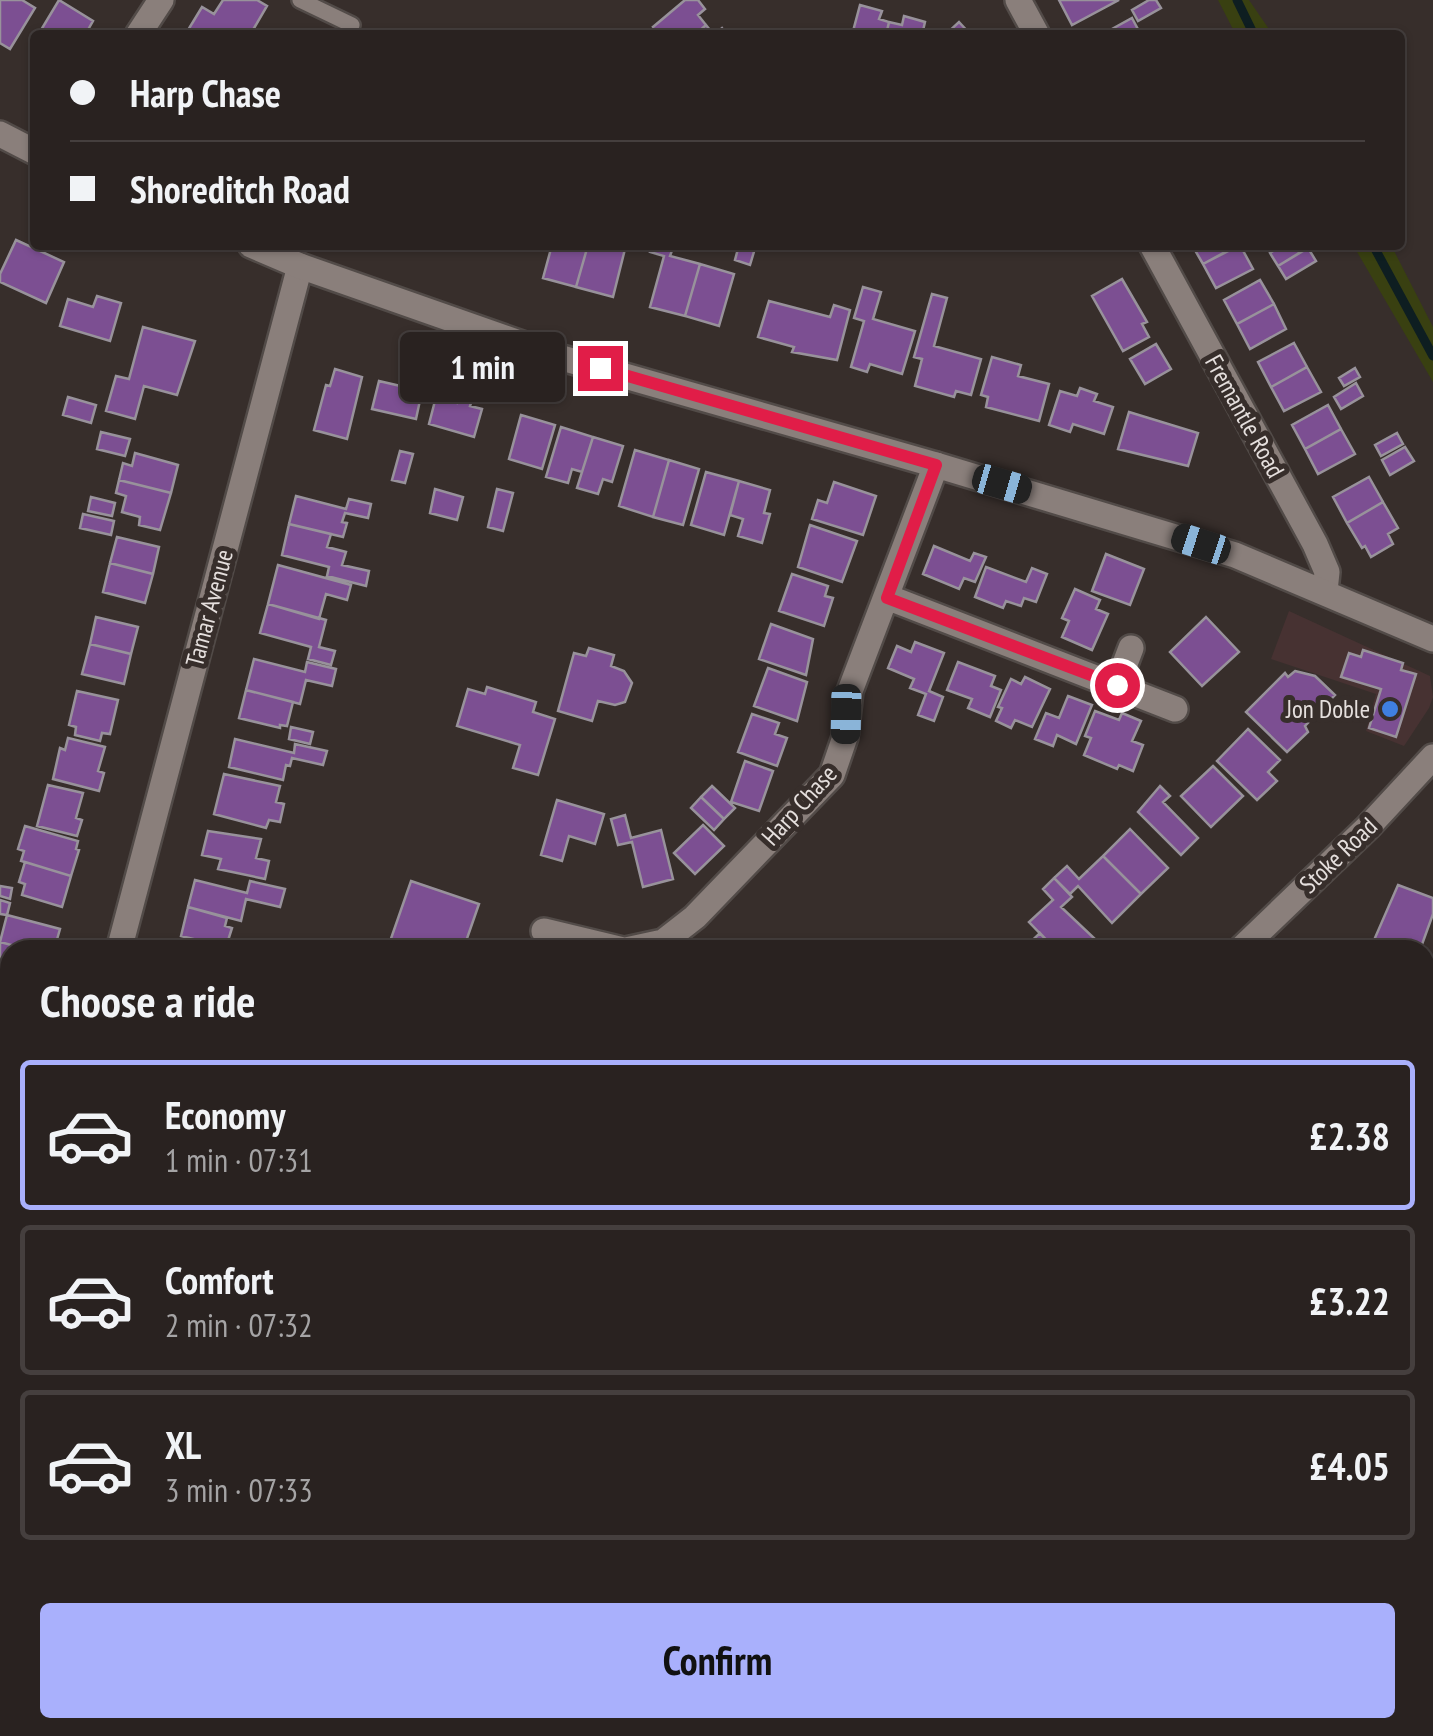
<!DOCTYPE html>
<meta charset="utf-8">
<style>
:root{--surface:#292220;--page:#312a29;--text:#f1f3f6;--muted:#a5a4a5;--line:#453f3e;--accent:#a9b0fc}
body{margin:0;font-family:"PT Sans Narrow",sans-serif;background:var(--page);color:var(--text);height:100vh;display:flex;flex-direction:column;font-size:38px;white-space:nowrap}
*{box-sizing:border-box;margin:0}
p{font-size:32px;color:var(--muted)}
.icon{flex:none;width:55px;height:55px;fill:none;stroke:currentColor;stroke-width:2;stroke-linecap:round;stroke-linejoin:round}
.map{position:relative;flex:1;overflow:hidden}
.panel{position:absolute;left:0px;top:940px;width:1435px;height:798px;display:flex;flex-direction:column;background:var(--surface);border-radius:30px 30px 0 0;box-shadow:0 2px 8px #0004,0 0 0 2px var(--line)}
.panel>*{flex:none}
.hud{position:absolute;left:30px;top:30px;width:1375px;height:220px;border-radius:10px;box-shadow:0 2px 8px #0004,0 0 0 2px var(--line);display:grid;align-content:center;height:220px;padding:0 40px;background:var(--surface)}
.end{position:absolute;width:45px;height:45px;margin:-22px;border:12px solid #e11d48;background:#fff;box-shadow:0 0 0 5px #fff}
.from{border-radius:50%}
.bubble{position:absolute;height:70px;border-radius:10px;background:var(--surface);box-shadow:0 2px 8px #0004,0 0 0 2px var(--line);font-size:32px;font-weight:600;line-height:70px;text-align:center}
.car{position:absolute;width:30px;height:60px;margin:-30px -15px;border-radius:12px;box-shadow:0 0 8px 2px #0007;background:linear-gradient(#222 24%,#8ab4d8 0 40%,#222 0 76%,#8ab4d8 0 86%,#222 0)}
.hud b{display:flex;align-items:center;gap:35px;height:95px;font-size:38px}
.hud b+b{border-top:2px solid var(--line)}
.hud i{width:25px;height:25px;background:var(--text)}
ul{padding:0;list-style:none}
li{display:flex;align-items:center;gap:30px;height:150px;margin:0 20px 15px;padding:0 20px;border:5px solid var(--line);border-radius:10px}
li div{flex:1}
li b{display:block;font-size:38px}
li em{font-style:normal;font-weight:600}
li.selected{border-color:var(--accent)}
li>.icon{width:90px;height:90px;stroke-width:1.5}
h2{padding:0 40px;font-size:45px;line-height:120px}
.primary-button{display:flex;gap:20px;margin-top:auto;padding:20px 40px}
.primary-button a{flex:1;height:115px;border-radius:10px;background:var(--accent);color:#111;font-size:40px;font-weight:600;line-height:115px;text-align:center}
.map>svg:first-child{display:block}
</style>
<div class="map">
<svg width="1433" height="1736" viewBox="0 0 1433 1736">
<rect width="100%" height="100%" fill="#372e2b"/>
<path fill="#473232" d="M1289,611L1430,676L1433,697L1429,708L1404,746L1366,731L1376,694L1271,659Z"/>
<path fill="#394011" d="M1218,0H1249L1273,35H1236Z
M1353,245H1391L1433,327V382Z
M1433,1062V1447L1425,1487V1097Z
M1433,1654V1736H1393L1396,1728H1425V1669Z"/>
<g fill="none" stroke-linecap="round" stroke-linejoin="round">
<path stroke="#0e1e21" stroke-width="9" d="M1237,0L1254,35
M1373,245L1433,356
M1425,1578L1433,1543
M1362,1736L1364,1728"/>
</g>
<path fill="#7c4f92" stroke="#98929b" stroke-width="2.5" d="M0,0H22L35,8L10,49L0,43Z
M59,0L93,21L85,35H38Z
M223,0H257L267,6L250,35H185L202,7L214,14Z
M685,0H698L705,9L698,15L706,25L695,35H660L653,27Z
M1059,0H1119L1072,25Z
M1149,0H1156L1161,8L1138,21L1132,10Z
M860,5L882,11L879,19L889,22L886,35H852Z
M904,16L925,22L922,35H886L889,22L902,25Z
M1132,18L1141,35H1101Z
M959,22L971,35H945Z
M706,25L714,35L722,28L727,35H695Z
M16,240L64,262L46,303L0,282V274Z
M552,245H588L576,287L543,278Z
M588,245H626L613,297L576,287Z
M652,245H674L670,256L700,264L685,316L650,307L664,256L650,252Z
M739,245H756L750,265L735,260Z
M1192,245H1238L1203,264Z
M1240,245L1253,269L1216,288L1203,264Z
M1283,245H1295L1299,253L1278,266L1270,253Z
M1308,248L1316,261L1286,279L1278,266Z
M700,264L734,274L719,326L685,316Z
M1122,279L1147,322L1142,324L1149,337L1123,351L1092,296Z
M1260,280L1274,304L1237,324L1224,300Z
M863,287L881,292L873,319L915,331L902,374L870,364L867,372L851,367L864,321L854,318Z
M932,294L947,298L934,346L981,359L971,395L956,391L954,397L915,386L922,359L914,357Z
M97,296L121,303L110,341L60,326L68,299L93,307Z
M769,301L830,317L834,305L850,310L837,360L792,352L794,347L758,337Z
M1274,304L1286,329L1250,349L1237,324Z
M143,327L195,341L177,395L144,386L135,419L106,411L116,376L129,379Z
M1294,343L1307,367L1271,387L1258,362Z
M1156,344L1171,369L1145,384L1130,359Z
M992,357L1021,365L1018,376L1049,384L1039,421L986,407L988,397L981,395Z
M1307,367L1321,392L1284,411L1271,387Z
M1355,368L1360,377L1344,386L1339,378Z
M335,369L362,377L347,439L314,430L326,385L330,386Z
M379,381L422,391L416,419L372,409Z
M1356,383L1363,396L1341,409L1334,397Z
M1080,388L1097,394L1094,401L1113,407L1104,434L1073,424L1070,432L1049,425L1060,391L1077,396Z
M459,396L472,400L470,406L482,409L474,437L429,424L436,397L457,403Z
M68,397L96,405L91,423L63,415Z
M1328,405L1341,429L1305,449L1292,425Z
M1129,412L1198,433L1188,466L1118,449Z
M521,415L555,425L542,469L509,459Z
M561,427L593,437L582,472L572,469L568,483L546,477Z
M1341,429L1355,454L1318,474L1305,449Z
M101,432L130,439L125,456L97,449Z
M1397,433L1403,444L1381,456L1375,445Z
M593,437L623,446L612,482L603,479L598,494L577,488Z
M1405,447L1414,461L1390,475L1382,460Z
M635,450L669,460L653,517L619,506Z
M400,451L413,454L405,483L392,480Z
M135,453L178,465L171,493L119,480L123,463L132,466Z
M669,460L699,469L683,525L653,517Z
M706,472L739,481L724,535L691,525Z
M1369,477L1383,502L1347,523L1333,497Z
M119,480L171,493L160,530L139,525L140,517L122,512L126,496L116,493Z
M739,481L770,490L764,513L770,514L762,543L738,536L743,519L730,515Z
M834,482L876,496L863,535L812,519L818,500L827,503Z
M435,489L463,497L457,520L430,513Z
M497,489L513,493L503,531L488,527Z
M296,496L346,509L349,499L371,504L368,518L345,513L342,522L347,523L343,537L289,524Z
M91,497L115,503L112,516L88,511Z
M1383,502L1398,528L1388,534L1393,544L1371,557L1365,546L1362,548L1347,523Z
M83,514L114,521L111,535L80,528Z
M289,524L331,534L327,547L346,552L342,565L369,571L366,586L327,576L329,567L282,555Z
M810,525L857,541L842,582L798,567Z
M117,537L159,547L153,574L110,563Z
M934,546L970,561L974,553L986,557L975,582L964,578L959,589L923,574Z
M1106,554L1144,569L1130,605L1092,591Z
M110,563L153,574L145,603L103,592Z
M278,565L351,585L347,600L326,594L319,619L268,604Z
M986,567L1026,582L1032,568L1047,574L1036,602L1024,598L1021,606L1006,601L1003,608L975,597Z
M792,574L828,586L825,596L833,598L824,626L779,611Z
M1075,589L1100,600L1096,609L1108,614L1092,650L1062,637L1069,621L1062,618Z
M268,604L326,620L319,647L335,651L331,665L308,659L311,647L260,633Z
M96,617L138,627L131,654L90,644Z
M1206,617L1239,652L1202,686L1170,652Z
M771,624L813,639L806,675L759,659Z
M915,642L944,653L929,691L943,697L934,721L918,715L926,694L910,688L914,679L888,668L897,646L911,652Z
M90,644L131,654L124,684L82,674Z
M589,648L614,655L611,666L624,671L632,683L625,702L615,705L598,701L592,721L558,711L574,653L586,656Z
M1363,650L1403,663L1401,670L1416,674L1396,737L1369,728L1381,689L1341,677L1349,653L1361,657Z
M254,659L305,672L307,662L336,669L332,686L306,680L300,704L246,690Z
M958,662L995,676L991,686L1001,690L990,717L968,708L972,699L947,690Z
M768,668L807,682L797,721L754,706Z
M1295,671L1315,676L1335,695L1305,726L1308,732L1287,752L1246,712L1285,673L1288,677Z
M1025,677L1050,689L1032,727L1015,720L1011,728L996,721L1002,708L998,707L1011,679L1021,684Z
M487,687L536,702L533,712L555,719L538,775L513,768L520,745L457,726L468,689L485,694Z
M246,690L293,702L287,726L280,725V728L239,718Z
M77,691L118,700L110,734L102,733L100,741L75,735L76,727L69,725Z
M1068,696L1092,705L1076,744L1057,735L1053,746L1035,739L1046,713L1059,718Z
M1095,711L1119,720L1122,713L1141,721L1132,741L1143,745L1133,771L1119,765L1117,769L1084,755L1091,738L1085,736Z
M752,714L779,723L775,734L787,738L777,766L738,752Z
M291,727L313,732L310,744L289,739Z
M1248,729L1280,760L1268,772L1277,781L1257,800L1217,761Z
M68,738L105,747L98,771L104,773L99,791L53,779L60,748L65,750Z
M235,739L294,753L295,744L327,751L323,765L292,758L290,766L286,765L283,780L229,767Z
M745,761L773,771L759,811L731,802Z
M1213,766L1243,796L1211,827L1181,796Z
M224,774L280,786L276,802L284,804L280,822L269,820L266,828L214,814Z
M48,785L83,793L76,818L82,820L77,836L37,826Z
M712,786L735,808L724,819L701,797Z
M1160,786L1170,796L1163,802L1198,838L1181,855L1138,812Z
M701,797L724,819L714,830L691,808Z
M557,800L604,814L595,844L569,836L562,861L541,855Z
M625,815L631,838L661,830L673,879L643,887L632,842L618,845L611,819Z
M703,825L724,846L695,874L674,853Z
M25,826L78,841L76,849L79,850L71,876L21,861L24,851L18,849Z
M1130,829L1168,868L1141,894L1103,856Z
M208,831L261,839L256,858L269,861L265,879L218,869L221,859L202,855Z
M1103,856L1141,894L1112,923L1078,886L1070,894L1054,878L1067,866L1079,879Z
M25,862L71,876L62,907L22,895L25,884L19,882Z
M1054,878L1072,897L1061,907L1095,939L1084,950H1056L1029,922L1053,900L1043,889Z
M195,880L247,893L250,881L285,889L280,907L246,899L241,921L188,907Z
M411,881L479,904L463,950H387Z
M1398,885L1433,898V914L1420,950L1371,947Z
M0,886L12,888L10,899L0,896Z
M0,900L10,903L7,915L0,914Z
M188,907L227,918L225,926L232,928L226,947L181,936Z
M7,915L60,929L54,950H30L0,942Z
M1040,933L1056,950H1022Z
M0,942L30,950H10V986L0,984Z
M0,988L10,990V1031L0,1029Z
M0,1029L10,1031V1064L0,1061Z
M0,1086L10,1089L8,1119L0,1117Z
M0,1117L8,1119L0,1147Z
M0,1355L10,1361L0,1382Z
M10,1609V1648L0,1641V1625Z
M54,1728H93L87,1736H49Z
M164,1728H202L197,1736H159Z
M468,1728H514L503,1736H474Z
M938,1728H970L973,1733L971,1736H935Z
M1165,1728H1197L1201,1732L1197,1736H1171Z"/>
<g fill="none" stroke-linecap="round" stroke-linejoin="round">
<defs>
<path id="service" d="M300,0L352,25"/>
<path id="minor" d="M1018,0L1037,35
M138,35L161,0
M1152,245L1315,544L1327,572L1325,591
M887,597L1175,709
M1117,685L1131,648
M544,931L623,950
M119,950L300,266
M626,950L663,942L695,917L832,775L845,737L850,691L936,465
M1240,950L1368,827L1433,757
M0,1273L10,1276
M0,1469L6,1459
M1123,1728L1129,1736
M335,1736L346,1728
M1046,1736L1059,1728"/>
<path id="secondary" d="M0,134L35,152
M251,245L300,266L562,358L936,465L1235,555L1433,639"/>
</defs>
<use href="#service" stroke="#524b48" stroke-width="20"/>
<use href="#minor" stroke="#524b48" stroke-width="30"/>
<use href="#secondary" stroke="#524b48" stroke-width="30"/>
<path stroke="#6f6765" stroke-width="5" stroke-dasharray="10 5" stroke-linecap="butt" d="M1425,1648L1433,1631
M0,1721L20,1736
M458,1728L464,1736
M1383,1736L1386,1728"/>
<use href="#service" stroke="#8a7f7b" stroke-width="15"/>
<use href="#minor" stroke="#8a7f7b" stroke-width="25"/>
<use href="#secondary" stroke="#8a7f7b" stroke-width="25"/>
</g>
<g fill="none" stroke-linecap="round" stroke-linejoin="round">
<path stroke="#e11d48" stroke-width="12" d="M600,368L936,465L887,598L1117,685"/>
</g>
<circle fill="#3f7fe0" stroke="#372e2b" stroke-width="4" cx="1390" cy="709" r="10"/>
<g text-anchor="middle" stroke-width="10" stroke-linejoin="round" paint-order="stroke">
<g font-size="25" fill="#e5dfdd" stroke="#372e2b">
<text transform="translate(1245 416) rotate(61)" y="9">Fremantle Road</text>
<text transform="translate(209 608) rotate(-75)" y="9">Tamar Avenue</text>
<text transform="translate(799 805) rotate(-48)" y="9">Harp Chase</text>
<text transform="translate(1338 855) rotate(-44)" y="9">Stoke Road</text>
</g>
<g font-size="25" fill="#e5dfdd" stroke="#372e2b" text-anchor="end">
<text x="1370" y="718">Jon Doble</text>
</g>
</g>
</svg>
<i class="end from" style="left:1117px;top:685px"></i>
<i class="end" style="left:600px;top:368px"></i>
<div class="bubble" style="left:400px;top:332px;width:165px">1 min</div>
<i class="car" style="left:1002px;top:484px;rotate:106deg"></i>
<i class="car" style="left:1201px;top:544px;rotate:288deg"></i>
<i class="car" style="left:846px;top:714px;rotate:181deg"></i>
<div class="hud">
<b><i class="from"></i>Harp Chase</b>
<b><i></i>Shoreditch Road</b>
</div>
<section class="panel">
<h2>Choose a ride</h2>
<ul>
<li class="selected"><svg class="icon" aria-label="car" viewBox="0 0 24 24"><path d="M5 17H2v-5l4-1 3-4h7l3 4 3 1v5h-3M9 17h6M6 11h13"/><circle cx="7" cy="17" r="2"/><circle cx="17" cy="17" r="2"/></svg><div><b>Economy</b><p>1 min · 07:31</p></div><em>£2.38</em></li>
<li><svg class="icon" aria-label="car" viewBox="0 0 24 24"><path d="M5 17H2v-5l4-1 3-4h7l3 4 3 1v5h-3M9 17h6M6 11h13"/><circle cx="7" cy="17" r="2"/><circle cx="17" cy="17" r="2"/></svg><div><b>Comfort</b><p>2 min · 07:32</p></div><em>£3.22</em></li>
<li><svg class="icon" aria-label="car" viewBox="0 0 24 24"><path d="M5 17H2v-5l4-1 3-4h7l3 4 3 1v5h-3M9 17h6M6 11h13"/><circle cx="7" cy="17" r="2"/><circle cx="17" cy="17" r="2"/></svg><div><b>XL</b><p>3 min · 07:33</p></div><em>£4.05</em></li>
</ul>
<div class="primary-button"><a>Confirm</a></div>
</section>
</div>
